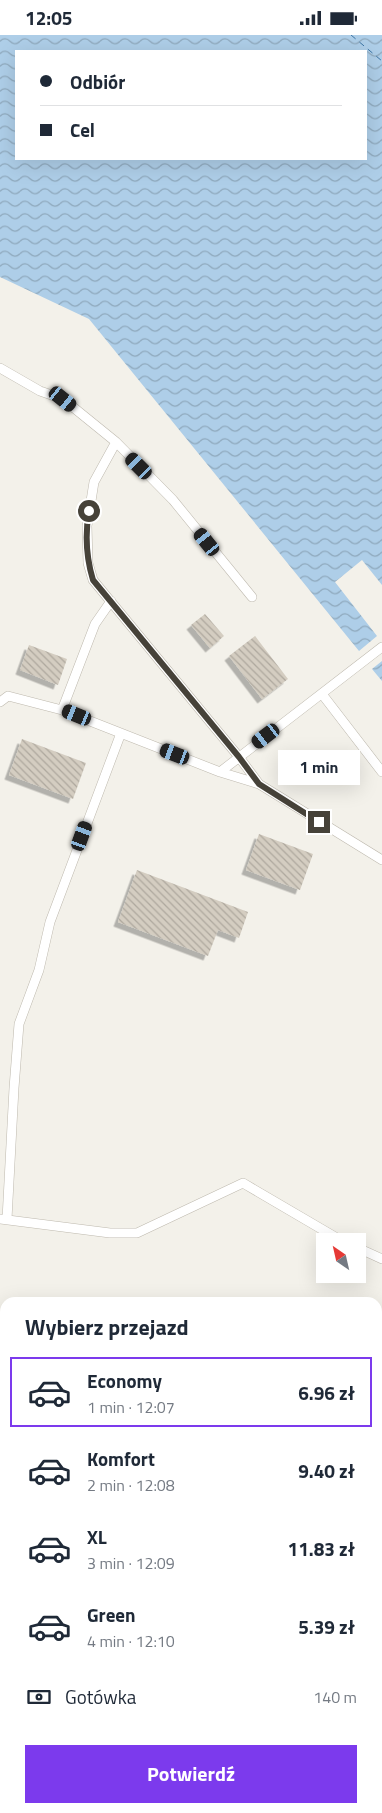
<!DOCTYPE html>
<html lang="pl">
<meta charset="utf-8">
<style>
:root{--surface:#fff;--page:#f6f6f7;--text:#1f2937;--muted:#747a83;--line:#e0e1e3;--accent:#7c3aed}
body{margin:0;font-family:"Titillium Web",sans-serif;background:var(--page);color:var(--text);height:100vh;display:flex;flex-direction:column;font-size:19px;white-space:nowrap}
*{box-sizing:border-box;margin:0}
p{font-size:16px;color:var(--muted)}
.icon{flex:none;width:28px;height:28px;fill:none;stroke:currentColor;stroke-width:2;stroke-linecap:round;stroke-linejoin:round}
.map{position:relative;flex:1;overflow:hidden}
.panel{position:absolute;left:0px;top:1262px;width:382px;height:516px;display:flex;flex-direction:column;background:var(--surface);border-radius:15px 15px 0 0;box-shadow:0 5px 20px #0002}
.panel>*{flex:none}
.banner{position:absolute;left:15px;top:15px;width:352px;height:110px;border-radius:0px;box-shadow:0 5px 20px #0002;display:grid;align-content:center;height:110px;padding:0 25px;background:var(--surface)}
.needle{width:32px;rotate:326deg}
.buttons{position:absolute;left:316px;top:1198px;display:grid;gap:10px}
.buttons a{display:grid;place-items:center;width:50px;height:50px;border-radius:0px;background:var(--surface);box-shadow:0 5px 20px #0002;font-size:25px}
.end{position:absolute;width:22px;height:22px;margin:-11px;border:6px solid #464239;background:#fff;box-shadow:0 0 0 2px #fff}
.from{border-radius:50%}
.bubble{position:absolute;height:35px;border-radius:0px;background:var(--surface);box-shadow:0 5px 20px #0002;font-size:16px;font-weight:700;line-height:35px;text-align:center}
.car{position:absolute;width:15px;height:30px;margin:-15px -8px;border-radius:6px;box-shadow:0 0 4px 1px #0007;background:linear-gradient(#222 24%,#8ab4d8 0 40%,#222 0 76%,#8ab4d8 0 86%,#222 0)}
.banner b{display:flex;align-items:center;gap:18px;height:48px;font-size:19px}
.banner b+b{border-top:1px solid var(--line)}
.banner i{width:12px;height:12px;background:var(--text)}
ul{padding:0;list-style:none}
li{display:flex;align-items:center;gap:15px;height:70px;margin:0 10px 8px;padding:0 15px;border:2px solid transparent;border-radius:0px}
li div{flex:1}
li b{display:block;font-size:19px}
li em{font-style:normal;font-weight:700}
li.on{border-color:var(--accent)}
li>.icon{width:45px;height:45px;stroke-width:1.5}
h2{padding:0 25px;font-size:22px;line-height:60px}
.pay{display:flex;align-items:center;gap:12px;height:55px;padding:0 25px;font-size:19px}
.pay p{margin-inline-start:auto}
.button{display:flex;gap:10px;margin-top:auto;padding:10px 25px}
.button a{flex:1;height:58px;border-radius:0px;background:var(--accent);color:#fff;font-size:20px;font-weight:700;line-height:58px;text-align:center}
.status{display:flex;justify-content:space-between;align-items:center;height:35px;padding:0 25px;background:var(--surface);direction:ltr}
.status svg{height:14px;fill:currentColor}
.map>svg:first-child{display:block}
</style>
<div class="status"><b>12:05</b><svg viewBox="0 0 49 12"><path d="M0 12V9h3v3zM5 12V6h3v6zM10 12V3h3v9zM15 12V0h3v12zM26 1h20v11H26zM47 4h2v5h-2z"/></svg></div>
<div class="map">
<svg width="382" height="1778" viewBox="0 0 382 1778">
<defs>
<pattern id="grass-tufts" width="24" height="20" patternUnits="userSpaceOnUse" patternTransform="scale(1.25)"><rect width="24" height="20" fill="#cde2b8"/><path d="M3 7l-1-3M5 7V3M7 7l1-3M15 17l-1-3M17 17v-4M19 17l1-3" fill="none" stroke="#b1c39f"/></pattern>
<pattern id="water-waves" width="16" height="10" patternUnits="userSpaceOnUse" patternTransform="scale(1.25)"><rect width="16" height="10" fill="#aecee8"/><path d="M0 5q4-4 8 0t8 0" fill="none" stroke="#8fa9bd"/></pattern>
<pattern id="building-back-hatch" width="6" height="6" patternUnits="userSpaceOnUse" patternTransform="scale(1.25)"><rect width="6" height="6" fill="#d4cdc1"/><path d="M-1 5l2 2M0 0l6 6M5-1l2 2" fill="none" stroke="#aea89e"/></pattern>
<filter id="shadow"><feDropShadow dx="-4.5" dy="4.5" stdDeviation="0" flood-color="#0004"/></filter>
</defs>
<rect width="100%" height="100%" fill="#f3f1ea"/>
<path fill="url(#grass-tufts)" d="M279,1774H345L344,1778H278Z"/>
<path fill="url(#water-waves)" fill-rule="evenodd" d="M0,0H382V550L362,525L335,547L377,601L359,616L89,284L0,242ZM16,16H366V124H16Z
M382,626V646L372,634Z
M5,1702V1774H59L56,1778H0V1703Z"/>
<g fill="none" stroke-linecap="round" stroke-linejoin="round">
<path stroke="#3e76a6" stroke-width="1" stroke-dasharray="6 5" stroke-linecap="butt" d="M351,0L382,26"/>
</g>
<path fill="url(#building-back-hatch)" filter="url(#shadow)" d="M205,579L224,601L210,613L191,590Z
M255,601L288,644L262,664L229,621Z
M29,610L67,624L58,650L20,635Z
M22,704L86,728L73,764L9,740Z
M259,799L313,819L300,855L246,835Z
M137,835L248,877L239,903L218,895L208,921L118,887Z"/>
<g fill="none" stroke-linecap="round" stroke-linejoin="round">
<defs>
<path id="service" d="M0,333L40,356L63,364L116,407L173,465L252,562
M116,407L94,447L87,491L88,528L93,545L239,722L259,749L382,825
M322,659L382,737
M0,667L8,661L62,675L220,737L259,749
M62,675L95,589L111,566
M220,737L382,612
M0,1184L110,1198H137L243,1148L342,1206
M7,1184L14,1053L19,989L39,935L50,887L121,698
M358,1213L382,1224
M0,1393L5,1394
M378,1446L382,1447
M0,1676L5,1677
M202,1778L203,1774"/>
<path id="minor" d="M0,1447L5,1448
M378,1501L382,1502"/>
</defs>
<use href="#service" stroke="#beb9ae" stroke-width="10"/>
<use href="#minor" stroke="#beb9ae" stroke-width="18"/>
<use href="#service" stroke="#fff" stroke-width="9"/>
<use href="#minor" stroke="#fff" stroke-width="16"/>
</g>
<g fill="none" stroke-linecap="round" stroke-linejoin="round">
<path stroke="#464239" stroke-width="6" d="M89,476C85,499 86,522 93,545L239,722L259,749L319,787"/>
</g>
</svg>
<div class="buttons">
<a><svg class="needle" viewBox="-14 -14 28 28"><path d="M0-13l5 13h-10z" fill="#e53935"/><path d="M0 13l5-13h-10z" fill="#747a83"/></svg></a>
</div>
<i class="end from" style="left:89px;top:476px"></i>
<i class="end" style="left:319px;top:787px"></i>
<div class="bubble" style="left:278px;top:715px;width:82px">1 min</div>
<i class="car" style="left:63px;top:364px;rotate:129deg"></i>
<i class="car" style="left:139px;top:431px;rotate:315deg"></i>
<i class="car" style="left:207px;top:507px;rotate:321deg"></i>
<i class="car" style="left:77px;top:680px;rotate:292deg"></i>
<i class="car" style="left:266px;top:701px;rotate:233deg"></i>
<i class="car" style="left:175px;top:719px;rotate:291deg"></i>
<i class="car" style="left:82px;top:801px;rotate:20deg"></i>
<div class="banner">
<b><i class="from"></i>Odbiór</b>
<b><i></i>Cel</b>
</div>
<section class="panel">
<h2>Wybierz przejazd</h2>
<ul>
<li class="on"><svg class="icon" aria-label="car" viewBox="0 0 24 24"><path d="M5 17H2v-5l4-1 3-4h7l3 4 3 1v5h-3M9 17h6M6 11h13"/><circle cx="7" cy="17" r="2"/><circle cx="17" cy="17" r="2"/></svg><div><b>Economy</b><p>1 min · 12:07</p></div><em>6.96 zł</em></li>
<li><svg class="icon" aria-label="car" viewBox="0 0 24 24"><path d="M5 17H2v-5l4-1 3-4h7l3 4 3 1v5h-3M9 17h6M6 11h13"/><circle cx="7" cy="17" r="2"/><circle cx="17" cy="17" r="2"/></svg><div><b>Komfort</b><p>2 min · 12:08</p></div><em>9.40 zł</em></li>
<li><svg class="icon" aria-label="car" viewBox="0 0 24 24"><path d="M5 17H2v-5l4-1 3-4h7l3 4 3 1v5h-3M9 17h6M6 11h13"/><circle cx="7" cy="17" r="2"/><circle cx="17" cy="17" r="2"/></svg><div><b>XL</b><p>3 min · 12:09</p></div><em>11.83 zł</em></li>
<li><svg class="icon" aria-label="car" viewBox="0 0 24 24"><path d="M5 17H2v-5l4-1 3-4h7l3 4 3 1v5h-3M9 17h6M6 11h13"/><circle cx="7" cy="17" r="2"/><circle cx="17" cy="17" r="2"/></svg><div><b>Green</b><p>4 min · 12:10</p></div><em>5.39 zł</em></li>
</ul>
<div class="pay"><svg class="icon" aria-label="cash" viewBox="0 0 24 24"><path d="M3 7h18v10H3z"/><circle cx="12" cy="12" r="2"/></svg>Gotówka<p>140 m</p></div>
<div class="button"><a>Potwierdź</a></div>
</section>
</div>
